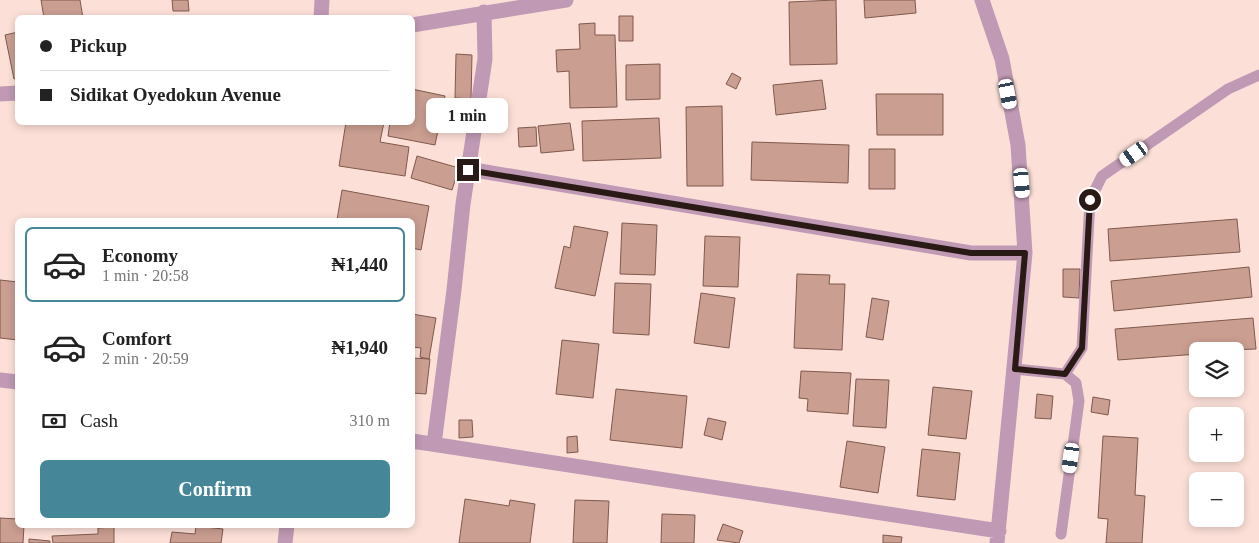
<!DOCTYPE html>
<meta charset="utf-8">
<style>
:root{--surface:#fff;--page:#f6f6f6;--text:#222;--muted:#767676;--line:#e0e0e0;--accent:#458798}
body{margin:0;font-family:Georgia,serif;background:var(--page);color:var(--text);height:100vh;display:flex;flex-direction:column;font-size:19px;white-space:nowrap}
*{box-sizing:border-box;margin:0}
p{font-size:16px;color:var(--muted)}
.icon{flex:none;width:28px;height:28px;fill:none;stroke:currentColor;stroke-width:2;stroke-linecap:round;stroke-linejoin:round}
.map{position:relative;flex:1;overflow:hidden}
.details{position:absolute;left:15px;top:218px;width:400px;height:310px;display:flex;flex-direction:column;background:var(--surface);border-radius:8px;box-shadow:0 2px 8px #0003}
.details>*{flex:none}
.top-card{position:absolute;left:15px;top:15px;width:400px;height:110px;border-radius:8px;box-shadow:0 2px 8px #0003;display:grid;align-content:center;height:110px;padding:0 25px;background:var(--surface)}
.buttons{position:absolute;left:1189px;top:342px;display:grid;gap:10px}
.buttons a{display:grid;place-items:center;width:55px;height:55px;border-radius:8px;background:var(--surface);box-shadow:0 2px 8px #0003;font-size:25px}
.end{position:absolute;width:22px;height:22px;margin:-11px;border:6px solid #2a1a15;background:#fff;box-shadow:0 0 0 2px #fff}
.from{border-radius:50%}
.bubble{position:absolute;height:35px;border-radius:8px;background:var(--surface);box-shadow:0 2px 8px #0003;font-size:16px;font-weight:800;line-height:35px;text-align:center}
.car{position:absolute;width:15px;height:30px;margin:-15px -8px;border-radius:6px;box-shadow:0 0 4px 1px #0007;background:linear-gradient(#fff 24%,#345 0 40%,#fff 0 76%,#345 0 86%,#fff 0)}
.top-card b{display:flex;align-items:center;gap:18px;height:48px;font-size:19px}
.top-card b+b{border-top:1px solid var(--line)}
.top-card i{width:12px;height:12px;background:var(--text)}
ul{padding:9px 0 0;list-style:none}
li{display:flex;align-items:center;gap:15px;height:75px;margin:0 10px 8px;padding:0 15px;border:2px solid transparent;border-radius:8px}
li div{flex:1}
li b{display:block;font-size:19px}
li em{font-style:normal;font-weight:800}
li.on{border-color:var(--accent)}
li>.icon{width:45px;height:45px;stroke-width:1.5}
.pay{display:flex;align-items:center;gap:12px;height:55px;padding:0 25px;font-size:19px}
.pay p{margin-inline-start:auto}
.primary-button{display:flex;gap:10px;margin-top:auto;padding:10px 25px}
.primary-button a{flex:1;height:58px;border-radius:8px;background:var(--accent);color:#fff;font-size:20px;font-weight:800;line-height:58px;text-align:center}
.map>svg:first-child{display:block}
</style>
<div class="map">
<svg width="1259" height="543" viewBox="0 0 1259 543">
<rect width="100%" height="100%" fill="#fce0d8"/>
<path fill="#ca9e91" stroke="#80594d" d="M41,0H80L83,18H44Z
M172,0H188L189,11H173Z
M836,0L837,64L790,65L789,2Z
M864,0H915L916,13L865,18Z
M619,16H633V41H619Z
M595,23V35H615L617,107L570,108L569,71L557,72L556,50L580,49L579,24Z
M18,32V78L14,79L5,35Z
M456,54L472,55L471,99L455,98Z
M660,64V99L626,100V65Z
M732,73L741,78L736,89L726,84Z
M822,80L826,109L776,115L773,85Z
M412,89L445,96L435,145L388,136L390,122H412Z
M876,94H943V135H877Z
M722,106L723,186H687L686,107Z
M659,118L661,158L583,161L582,121Z
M346,122H384L380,142L409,147L405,176L339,166Z
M570,123L574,150L541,153L538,126Z
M536,127L537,146L519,147L518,128Z
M752,142L849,145L848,183L751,180Z
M869,149H895V189H869Z
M417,156L459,168L452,190L411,178Z
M342,190L429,206L421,250L412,248V220H337Z
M1237,219L1240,252L1110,261L1108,229Z
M622,223L657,225L655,275L620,274Z
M574,226L608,232L595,296L555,288L564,246L570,248Z
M705,236L740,237L738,287L703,286Z
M1249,267L1252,297L1114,311L1111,281Z
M1063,269H1080L1079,298L1063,297Z
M797,274L830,275L829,284H845L842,350L794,348Z
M0,280L18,282V340L0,338Z
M615,283L651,284L649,335L613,333Z
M701,293L735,298L729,348L694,343Z
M872,298L889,301L883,340L866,337Z
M412,314L436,318L429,359L420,357L421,348L412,347Z
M1253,318L1256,349L1198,351V354L1118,360L1115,329Z
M562,340L599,344L593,398L556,394Z
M412,358L430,359L426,394L412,393Z
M801,371L851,373L848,414L807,411L808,399L799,398Z
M856,379L889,380L886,428L853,426Z
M933,387L972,391L966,439L928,435Z
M616,389L687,396L682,448L610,440Z
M1037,394L1053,396L1051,419L1035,418Z
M1093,397L1110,400L1108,415L1091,412Z
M708,418L726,422L722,440L704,435Z
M459,420H472L473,437L459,438Z
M577,436L578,452L567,453V437Z
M1103,436L1138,438L1135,495L1145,496L1142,543H1106L1108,519L1098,518Z
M847,441L885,447L878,493L840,487Z
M922,449L960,453L955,500L917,496Z
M465,499L509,506L510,500L535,504L530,543H459Z
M575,500L609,501L607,543H573Z
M662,514L695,515L694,543H661Z
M0,518L18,519V525H24L23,543H0Z
M723,524L743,531L739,543L717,540Z
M196,526L223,529L221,543H170L172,532L195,534Z
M114,527V543H53L52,536L98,534V528Z
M883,535L902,537L901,543H883Z
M29,539L50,541V543H29Z"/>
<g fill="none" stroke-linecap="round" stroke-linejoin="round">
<path stroke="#c099b4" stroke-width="11" d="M1015,369L1065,374L1076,383L1079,401L1061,534
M1065,374L1082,348L1090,200L1102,176L1228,89L1259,75"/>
<path stroke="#c099b4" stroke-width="15" d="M982,0L1002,59L1018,145L1025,253L997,543
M321,18L322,0
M412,25L566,0
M0,94L18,93
M468,169L971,253H1025
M0,380L18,382
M412,441L999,531
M434,444L454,290L463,204L485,59L484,12
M285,543L287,525"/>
</g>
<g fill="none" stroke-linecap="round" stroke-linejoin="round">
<path stroke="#2a1a15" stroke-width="6" d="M468,170L971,253H1025L1015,369L1065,374L1082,348L1090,200"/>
</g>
</svg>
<div class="buttons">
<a><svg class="icon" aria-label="layers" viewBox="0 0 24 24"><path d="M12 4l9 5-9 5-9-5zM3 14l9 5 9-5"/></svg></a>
<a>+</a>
<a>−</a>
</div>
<i class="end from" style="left:1090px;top:200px"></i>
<i class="end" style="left:468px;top:170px"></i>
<div class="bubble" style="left:426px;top:98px;width:82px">1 min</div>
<i class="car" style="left:1008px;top:94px;rotate:169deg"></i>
<i class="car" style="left:1134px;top:154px;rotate:235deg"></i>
<i class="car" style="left:1022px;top:183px;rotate:175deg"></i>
<i class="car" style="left:1071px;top:458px;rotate:188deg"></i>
<div class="top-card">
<b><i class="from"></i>Pickup</b>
<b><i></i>Sidikat Oyedokun Avenue</b>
</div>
<section class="details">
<ul>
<li class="on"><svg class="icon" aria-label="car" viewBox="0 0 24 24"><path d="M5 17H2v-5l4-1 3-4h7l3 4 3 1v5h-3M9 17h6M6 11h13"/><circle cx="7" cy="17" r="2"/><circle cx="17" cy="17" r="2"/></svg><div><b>Economy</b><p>1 min · 20:58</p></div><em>₦1,440</em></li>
<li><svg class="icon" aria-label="car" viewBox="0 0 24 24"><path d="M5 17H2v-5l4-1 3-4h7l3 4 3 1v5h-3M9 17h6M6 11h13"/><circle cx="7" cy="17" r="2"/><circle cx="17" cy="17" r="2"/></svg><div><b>Comfort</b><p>2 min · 20:59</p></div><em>₦1,940</em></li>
</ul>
<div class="pay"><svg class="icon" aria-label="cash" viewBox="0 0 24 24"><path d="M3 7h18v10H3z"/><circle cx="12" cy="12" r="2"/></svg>Cash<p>310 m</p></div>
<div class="primary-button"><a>Confirm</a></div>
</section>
</div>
